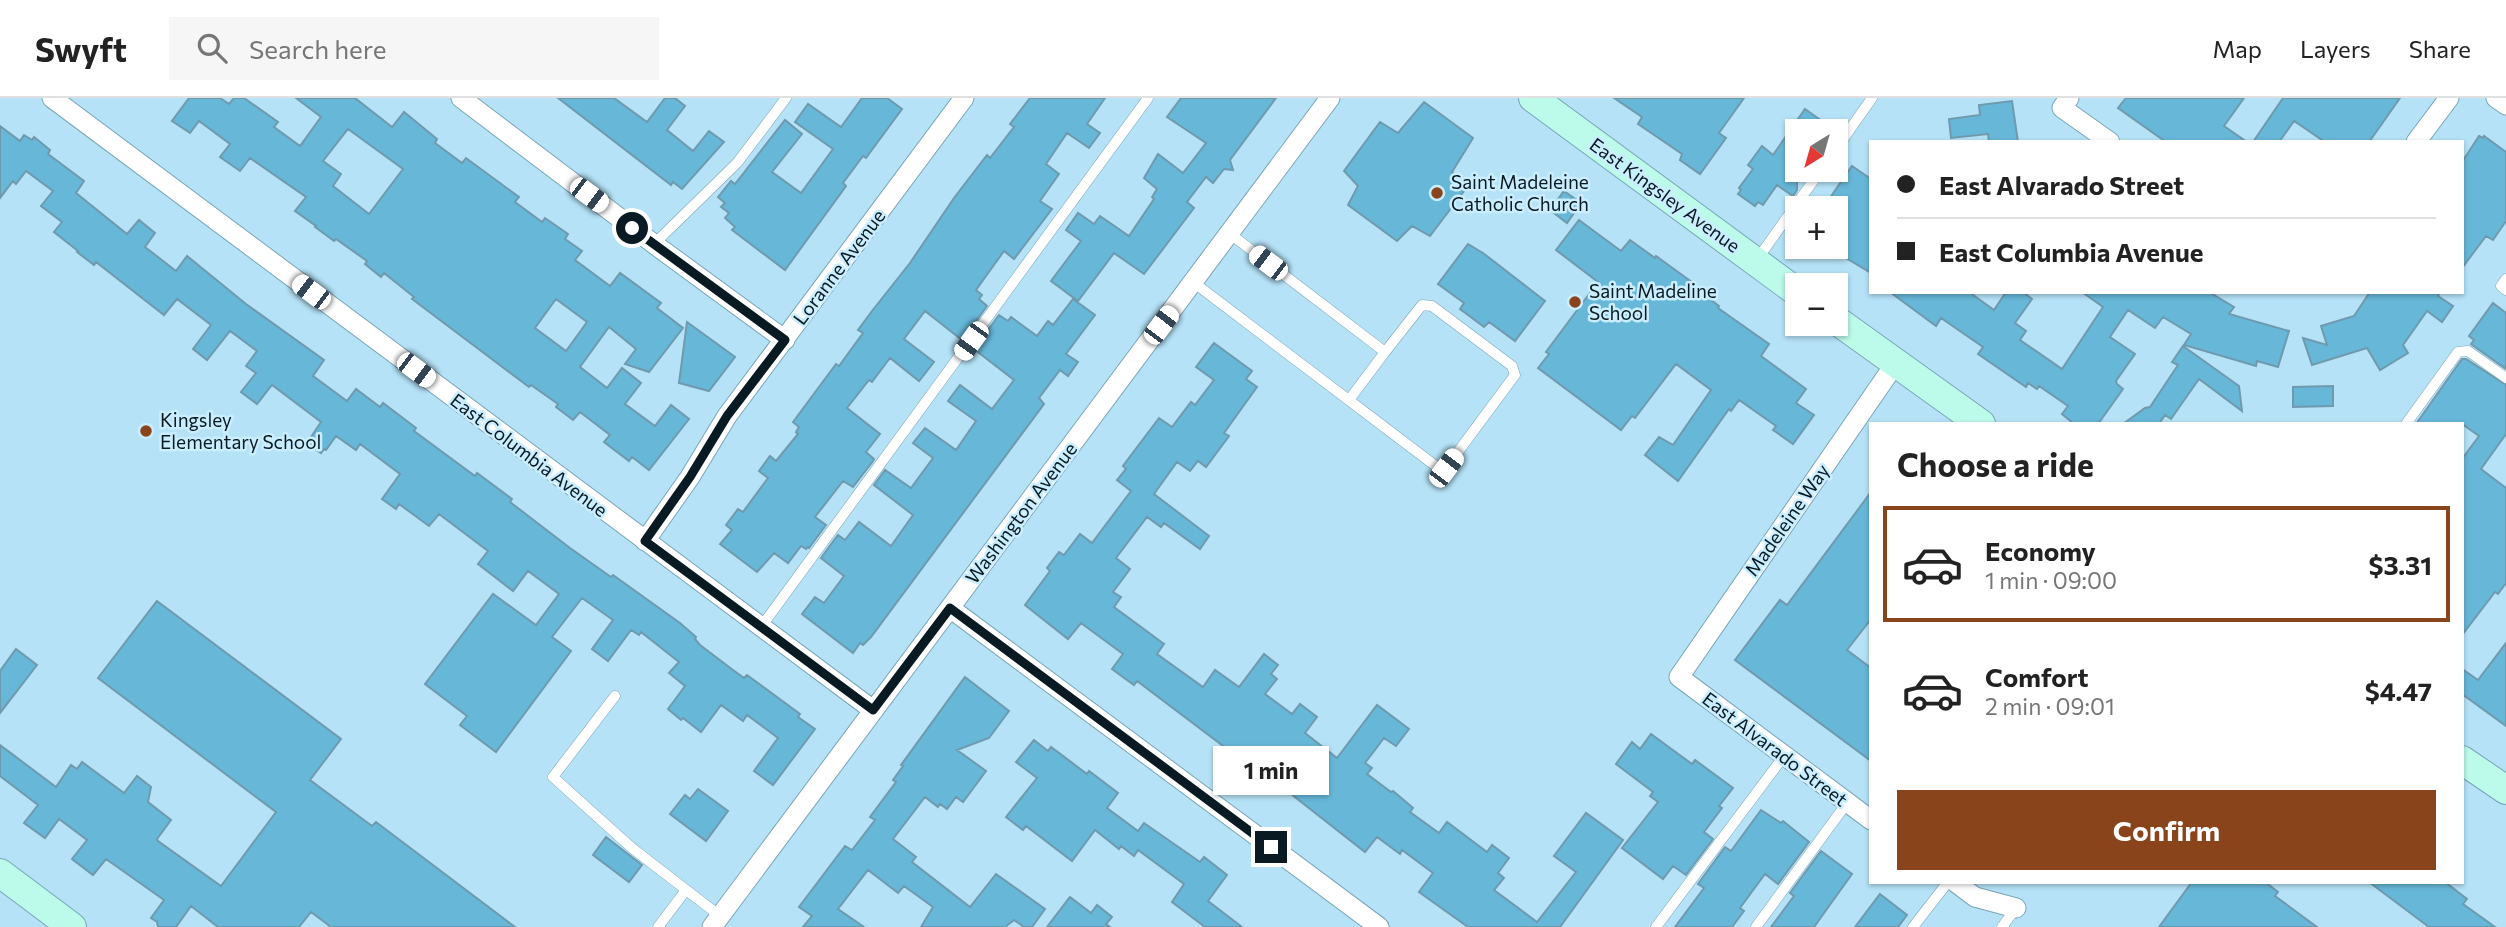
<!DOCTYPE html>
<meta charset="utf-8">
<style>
:root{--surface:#fff;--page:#f6f6f6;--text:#222;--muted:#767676;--line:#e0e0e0;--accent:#89441b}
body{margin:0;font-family:Commissioner,sans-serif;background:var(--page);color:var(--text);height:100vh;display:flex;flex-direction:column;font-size:26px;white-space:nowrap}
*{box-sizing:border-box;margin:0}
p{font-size:23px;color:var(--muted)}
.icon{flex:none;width:38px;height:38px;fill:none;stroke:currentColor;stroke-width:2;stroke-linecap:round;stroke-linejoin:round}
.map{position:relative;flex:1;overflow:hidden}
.sheet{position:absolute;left:1869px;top:324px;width:595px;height:462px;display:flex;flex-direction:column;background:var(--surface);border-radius:0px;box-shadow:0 2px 5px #0004}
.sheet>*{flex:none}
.hud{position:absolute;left:1869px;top:42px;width:595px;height:154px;border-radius:0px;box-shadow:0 2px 5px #0004;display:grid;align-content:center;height:154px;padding:0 28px;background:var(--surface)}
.needle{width:46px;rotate:217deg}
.tools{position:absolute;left:1785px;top:21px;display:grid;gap:14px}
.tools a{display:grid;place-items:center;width:63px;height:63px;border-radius:0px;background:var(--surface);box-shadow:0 2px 5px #0004;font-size:35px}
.end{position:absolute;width:32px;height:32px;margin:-16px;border:9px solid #091a22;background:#fff;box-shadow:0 0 0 4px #fff}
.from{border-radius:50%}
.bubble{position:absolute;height:49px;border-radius:0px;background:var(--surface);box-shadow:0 2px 5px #0004;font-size:23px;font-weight:700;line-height:49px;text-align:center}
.car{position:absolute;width:21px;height:42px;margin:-21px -10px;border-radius:9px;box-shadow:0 0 5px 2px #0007;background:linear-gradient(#fff 24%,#345 0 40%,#fff 0 76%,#345 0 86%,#fff 0)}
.hud b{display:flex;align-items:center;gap:24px;height:66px;font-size:26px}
.hud b+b{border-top:2px solid var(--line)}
.hud i{width:18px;height:18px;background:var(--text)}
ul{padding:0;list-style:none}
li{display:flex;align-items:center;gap:21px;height:116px;margin:0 14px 10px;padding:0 14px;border:4px solid transparent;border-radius:0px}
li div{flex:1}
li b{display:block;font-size:26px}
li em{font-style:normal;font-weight:700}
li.active{border-color:var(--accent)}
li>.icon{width:63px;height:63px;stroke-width:1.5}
h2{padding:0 28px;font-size:32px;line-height:84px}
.button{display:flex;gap:14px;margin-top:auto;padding:14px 28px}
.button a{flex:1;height:80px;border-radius:0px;background:var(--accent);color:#fff;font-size:28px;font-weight:700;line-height:80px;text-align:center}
header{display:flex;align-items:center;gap:42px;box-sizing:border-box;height:98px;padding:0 35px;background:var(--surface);border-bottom:2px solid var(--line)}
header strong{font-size:33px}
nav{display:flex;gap:38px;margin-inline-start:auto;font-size:24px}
.search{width:490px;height:63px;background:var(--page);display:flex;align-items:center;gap:18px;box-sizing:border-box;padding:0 24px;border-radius:0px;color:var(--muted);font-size:26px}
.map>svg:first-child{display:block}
</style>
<header>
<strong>Swyft</strong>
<div class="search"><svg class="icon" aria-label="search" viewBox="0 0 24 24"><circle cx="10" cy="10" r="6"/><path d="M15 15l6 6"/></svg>Search here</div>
<nav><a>Map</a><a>Layers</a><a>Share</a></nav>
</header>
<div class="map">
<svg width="2506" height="829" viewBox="0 0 2506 829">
<rect width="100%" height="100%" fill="#b5e2f7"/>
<path fill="#67b7d9" stroke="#6f9aae" stroke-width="2" fill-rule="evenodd" d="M189,0H220L229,6L234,0H244L278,24L274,29L300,48L321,19L296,0H355L392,29L404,14L437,41L435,45L462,65L466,60L519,99L515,104L542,124L545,120L568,136L565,141L582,153L575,162L610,188L620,175L661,205L657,210L683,230L649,274L625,266L636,251L609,229L580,269L607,290L622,270L641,285L625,306L655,328L671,307L689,321L649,372L632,359L629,363L604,344L610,337L580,314L573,322L556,309L558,306L531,287L529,289L412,201L414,199L384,175L381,179L365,166L367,163L336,141L334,143L315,129L316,128L295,113L306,99L250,60L240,73L220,59L230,46L199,23L190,35L172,23ZM348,31L403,71L369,116L333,88L341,76L323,63ZM556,201L587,224L566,253L535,230Z
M558,0H614L647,24L665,0H675L685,8L667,32L693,53L709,33L724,44L682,91L673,84L671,87Z
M862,0H887L902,11L866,60L863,58L843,85L846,88L785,172L732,132L735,129L725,120L729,115L721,109L725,105L718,99L731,83L735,86L785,22L802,36L772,74L801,95L833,51L795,24L808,6L841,29Z
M1030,0H1105L1087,26L1100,35L1089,50L1067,35L1046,66L1059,76L1040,103L1052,111L1014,161L1004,153L976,192L982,197L979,201L987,208L962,242L925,213L904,241L934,264L919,283L890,260L872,284L869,282L847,310L880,336L866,354L874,361L873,363L853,389L843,383L815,419L826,427L809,450L808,449L806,451L801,448L788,465L774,455L757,474L720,446L732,432L726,427L738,411L743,414L768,380L759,373L770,358L776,363L798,336L796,334L799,329L793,324L836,266L839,268L863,235L858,232L872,213L910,165L954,100L987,57L990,60L1014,29L1010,26Z
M1181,0H1276L1230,62L1233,72L1224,71L1213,85L1206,79L1187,104L1194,110L1144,176L1114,155L1078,203L1051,183L1081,143L1066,132L1078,115L1094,126L1100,118L1129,138L1154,101L1152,99L1157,91L1144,80L1158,56L1183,75L1206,45L1167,19Z
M1614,0H1744L1719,35L1726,40L1700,76L1680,62L1682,56L1638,26L1642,19Z
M2126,0H2244L2224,28L2247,44H2166L2118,10Z
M2283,0H2400L2369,44H2325L2294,23L2279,44H2253Z
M2012,3L2018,44H1989L1988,36L1951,40L1949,21L1980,17L1979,7Z
M1424,4L1473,40L1452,74L1467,89L1430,138L1412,128L1397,143L1348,107L1358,88L1344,73L1380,24L1398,35Z
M1805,11L1836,33H1797V92L1793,98L1777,87L1763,107L1758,104L1755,108L1738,96L1741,92L1739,90L1753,71L1748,67L1762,48L1773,57Z
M0,28L20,43L24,37L32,42L34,39L50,52L48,56L84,83L76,95L127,136L139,122L155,135L145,149L176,173L187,158L246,206L324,262L313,278L347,303L356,291L380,309L383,305L416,330L414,333L475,378L477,375L512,401L510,404L570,450L611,479L613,477L680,525L696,539L695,541L700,547L733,572L744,580L747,577L800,616L798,619L815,631L773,687L754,673L778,640L747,617L743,623L721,607L701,634L683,620L681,622L668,611L685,588L669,575L679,564L641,534L639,537L631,532L608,563L592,551L613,522L582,500L552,539L571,553L496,654L460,627L467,618L425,586L493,496L536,527L559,496L528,473L513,493L478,466L488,453L439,416L429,428L399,406L396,411L382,401L400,376L360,346L356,352L336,338L326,352L324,351L321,355L307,345L321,324L272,287L257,306L241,294L256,275L246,268L257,253L230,233L207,262L193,251L211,227L177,201L164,217L96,164L94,167L77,154L78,153L54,134L62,124L41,108L53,93L26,73L16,86L13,83L0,100Z
M2479,38L2483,40L2484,38L2506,54V123L2493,142L2486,138L2462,170V64Z
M1852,68L1871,81V175L1836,154V110H1823Z
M1564,93L1581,105L1567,125L1550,112Z
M1579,122L1621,153L1630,142L1655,160L1656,158L1696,187L1694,189L1719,208L1718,210L1769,246L1761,258L1806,291L1796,305L1814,317L1793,346L1773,332L1776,328L1739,302L1731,313L1729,311L1678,383L1645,357L1659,339L1673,347L1711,292L1676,266L1635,320L1632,318L1621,332L1538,270L1549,256L1546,254L1598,184L1556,152Z
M1468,146L1483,155L1545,203L1515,243L1489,224L1484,229L1460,211L1464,205L1438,186Z
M1890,194H1969L1994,212L2006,194H2023L2032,201L2015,225L2026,233L2020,242L2062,271L2103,209L2082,194H2209L2234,209L2229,216L2289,233L2278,269L2257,263L2256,268L2184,247L2191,236L2163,219L2155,230L2128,212L2110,239L2135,256L2116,283L2117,286L2123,291L2098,326H2074L2062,316L2068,308L2039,288L2037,291L2028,285L2026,289L1978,256L1983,249L1941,220L1936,228Z
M2370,194H2440L2438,198L2453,208L2442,224L2427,213L2403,247L2408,255L2380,272L2367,250L2312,267L2303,240L2327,247L2321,228L2354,218Z
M1073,201L1095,217L1066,256L1078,264L1068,278L1060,272L1039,300L1044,306L871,539L863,547L860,545L853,555L802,516L815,499L824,505L844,478L821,460L838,437L845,442L859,424L891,448L913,417L874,387L885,372L911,390L933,360L913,345L925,330L956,352L976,323L948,303L960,287L992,311L1014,282L974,251L999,217L1008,223L1011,219L1037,238L1048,223L1053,227Z
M2493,205L2506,215V271L2471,246L2474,242L2469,238Z
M687,224L735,259L709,293L679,285Z
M1214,245L1252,273L1246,281L1257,289L1224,335L1229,338L1206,369L1198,363L1190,373L1177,364L1154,396L1209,438L1200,451L1164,425L1161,429L1147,419L1116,460L1130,471L1113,494L1121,499L1114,509L1164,546L1157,556L1203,589L1215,572L1239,589L1264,556L1278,567L1271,576L1277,581L1265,596L1292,616L1300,606L1317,619L1305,635L1337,660L1377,607L1409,631L1396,648L1384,640L1365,665L1372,670L1367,676L1391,694L1393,693L1413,710L1410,714L1439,735L1447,724L1487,754L1492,747L1509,760L1498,775L1504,780L1494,792L1537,824L1576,774L1554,758L1586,715L1623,742L1560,829H1468L1419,794L1433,775L1402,752L1400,756L1377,739L1365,754L1245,660L1243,663L1137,583L1134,587L1112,571L1123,556L1081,525L1068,541L1025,507L1050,473L1047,470L1059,454L1064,457L1080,436L1092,445L1131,393L1117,382L1126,371L1123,368L1159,320L1172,329L1191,304L1195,307L1214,282L1196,269Z
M2183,248L2239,288L2242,313L2199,281L2171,321L2165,317L2159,326H2123L2145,310L2150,309L2178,267L2172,264Z
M2462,261H2466L2506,287V336L2481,371L2506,390V485L2498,496L2495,494L2462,537V361L2479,338L2462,326H2416Z
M2333,288V308L2293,309V289Z
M1871,394V521L1847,552L1871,570V663L1735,562L1780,502L1787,507Z
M157,503L341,641L310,682L372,728L376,724L515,829H331L311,814L299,829H218L191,808L176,829H158L157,824L151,820L164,802L106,761L93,777L72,761L87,742L59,721L45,740L24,725L38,707L0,678V647L56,689L71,667L77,671L82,664L124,695L137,678L151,689L148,704L171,722L157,741L158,743L221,788L276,714L98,580Z
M2506,545V628L2462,596V571L2478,582Z
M16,551L37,567L0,615V573Z
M965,579L1009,613L989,640L957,652L986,673L963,704L956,699L947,711L940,706L938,709L925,699L893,741L916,759L912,764L970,809L996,776L1045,811L1032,829H1024L1014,822L1005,829H921L933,809L904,788L898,795L868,772L838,811L864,829H803L812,818L799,809L845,748L852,752L875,722L870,719L896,684L893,682L903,668L901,667Z
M1651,636L1692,666L1695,662L1733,690L1719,708L1722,710L1704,734L1713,741L1686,777L1673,768L1663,781L1622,750L1658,704L1650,698L1653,694L1616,666L1632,644L1640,651Z
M1034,642L1048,653L1051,649L1087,676L1089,673L1118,695L1107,710L1138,733L1144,725L1200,764L1204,759L1227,777L1208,803L1242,829H1205L1172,804L1184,786L1138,752L1134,758L1121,748L1119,751L1095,732L1072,763L1026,728L1023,732L1006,719L1037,680L1016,664Z
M698,691L728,713L706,743L670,716L685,697L690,701Z
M1761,712L1781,725L1783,723L1809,744L1778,786L1765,776L1740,810L1744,813L1732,829H1675L1704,790L1698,786L1725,749L1731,753Z
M606,739L642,767L629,784L593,757Z
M1821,753L1852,776L1814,829H1771L1794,798L1790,795Z
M2192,784H2265L2278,794L2275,798L2317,829H2159Z
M2369,784H2445L2467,801L2463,806L2495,829H2429Z
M1880,796L1907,817L1898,829H1855Z
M1070,799L1091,815L1097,807L1112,819L1106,826L1110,829H1047Z"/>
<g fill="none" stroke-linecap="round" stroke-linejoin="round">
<defs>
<path id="lane" d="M1836,51L1872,0
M654,146L737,65L786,0
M1756,163L1821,72
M2506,181L2501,188L2506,192
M1193,184L1437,369L1446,370L1515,277L1512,268L1432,208L1422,207L1385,254L1229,135
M1349,302L1385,254
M2406,326L2458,254L2468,253L2506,280
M761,529L1148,0
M615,598L553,679L632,750L720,818
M658,829L686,792
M1656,829L1784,658
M1756,829L1847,705
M1913,829L1948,784
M2002,829L2016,810"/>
<path id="street" d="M52,0L873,612
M461,0L654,146L785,242
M2069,0L2062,10L2110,44
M2496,0L2506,7
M2416,44L2449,0
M645,443L690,379L727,318L964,0
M950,510L1379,829
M1871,722L1679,579L1895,266
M1955,784L1975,799L2016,810
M712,829L1330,0"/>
<path id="secondary" d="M1533,0L1797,194
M1836,222L1981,326
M2462,662L2506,692
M0,775L72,829"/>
</defs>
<use href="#lane" stroke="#7aa5b9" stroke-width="11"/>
<use href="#street" stroke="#7aa5b9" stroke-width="21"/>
<use href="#secondary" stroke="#7aa5b9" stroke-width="30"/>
<use href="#lane" stroke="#fff" stroke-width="10"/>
<use href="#street" stroke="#fff" stroke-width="19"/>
<use href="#secondary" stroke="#bcfae9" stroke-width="28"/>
</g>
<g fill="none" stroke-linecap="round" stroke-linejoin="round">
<path stroke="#091a22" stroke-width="9" d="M632,130L785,242L727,318L690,379L645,443L873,612L950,510L1271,749"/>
</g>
<g fill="#89441b" stroke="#caeeff" stroke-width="2.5">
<circle cx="1437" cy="95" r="7"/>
<circle cx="1575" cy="204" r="7"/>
<circle cx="146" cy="333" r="7"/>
</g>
<g text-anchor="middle" stroke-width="5" stroke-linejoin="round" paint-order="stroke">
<g font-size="19" fill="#091a22" stroke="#caeeff" text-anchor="start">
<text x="1451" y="91">Saint Madeleine<tspan x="1451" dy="22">Catholic Church</tspan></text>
<text x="1589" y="200">Saint Madeline<tspan x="1589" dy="22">School</tspan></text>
<text x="160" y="329">Kingsley<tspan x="160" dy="22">Elementary School</tspan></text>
</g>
<g font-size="19" fill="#091a22" stroke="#caeeff">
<text transform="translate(1665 97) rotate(36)" y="7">East Kingsley Avenue</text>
<text transform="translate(839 169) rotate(-53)" y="7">Loranne Avenue</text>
<text transform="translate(529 357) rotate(37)" y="7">East Columbia Avenue</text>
<text transform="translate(1021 415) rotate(-53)" y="7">Washington Avenue</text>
<text transform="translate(1787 422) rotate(-55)" y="7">Madeleine Way</text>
<text transform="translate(1775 651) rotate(37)" y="7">East Alvarado Street</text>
</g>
</g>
</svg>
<div class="tools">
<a><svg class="needle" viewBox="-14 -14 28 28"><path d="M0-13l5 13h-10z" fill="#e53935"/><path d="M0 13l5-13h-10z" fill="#767676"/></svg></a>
<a>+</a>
<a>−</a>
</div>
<i class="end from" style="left:632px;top:130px"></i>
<i class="end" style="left:1271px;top:749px"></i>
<div class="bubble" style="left:1213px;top:648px;width:116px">1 min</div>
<i class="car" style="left:589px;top:97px;rotate:127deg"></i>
<i class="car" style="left:1268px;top:165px;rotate:307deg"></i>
<i class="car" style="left:311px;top:194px;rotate:307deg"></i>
<i class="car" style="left:1161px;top:227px;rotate:37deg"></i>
<i class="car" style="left:971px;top:243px;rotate:216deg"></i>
<i class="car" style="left:416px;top:272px;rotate:127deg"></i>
<i class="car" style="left:1446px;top:370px;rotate:37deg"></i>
<div class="hud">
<b><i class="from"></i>East Alvarado Street</b>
<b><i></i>East Columbia Avenue</b>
</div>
<section class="sheet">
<h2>Choose a ride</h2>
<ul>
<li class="active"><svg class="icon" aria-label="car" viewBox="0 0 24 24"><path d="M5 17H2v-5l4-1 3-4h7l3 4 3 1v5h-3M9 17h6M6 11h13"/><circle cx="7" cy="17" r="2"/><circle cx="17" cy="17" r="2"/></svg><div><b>Economy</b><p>1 min · 09:00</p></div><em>$3.31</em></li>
<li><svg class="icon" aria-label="car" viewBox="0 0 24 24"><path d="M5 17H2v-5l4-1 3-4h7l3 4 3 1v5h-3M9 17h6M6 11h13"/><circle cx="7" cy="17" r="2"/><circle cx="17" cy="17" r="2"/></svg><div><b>Comfort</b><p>2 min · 09:01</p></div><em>$4.47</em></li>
</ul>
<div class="button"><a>Confirm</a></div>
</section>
</div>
